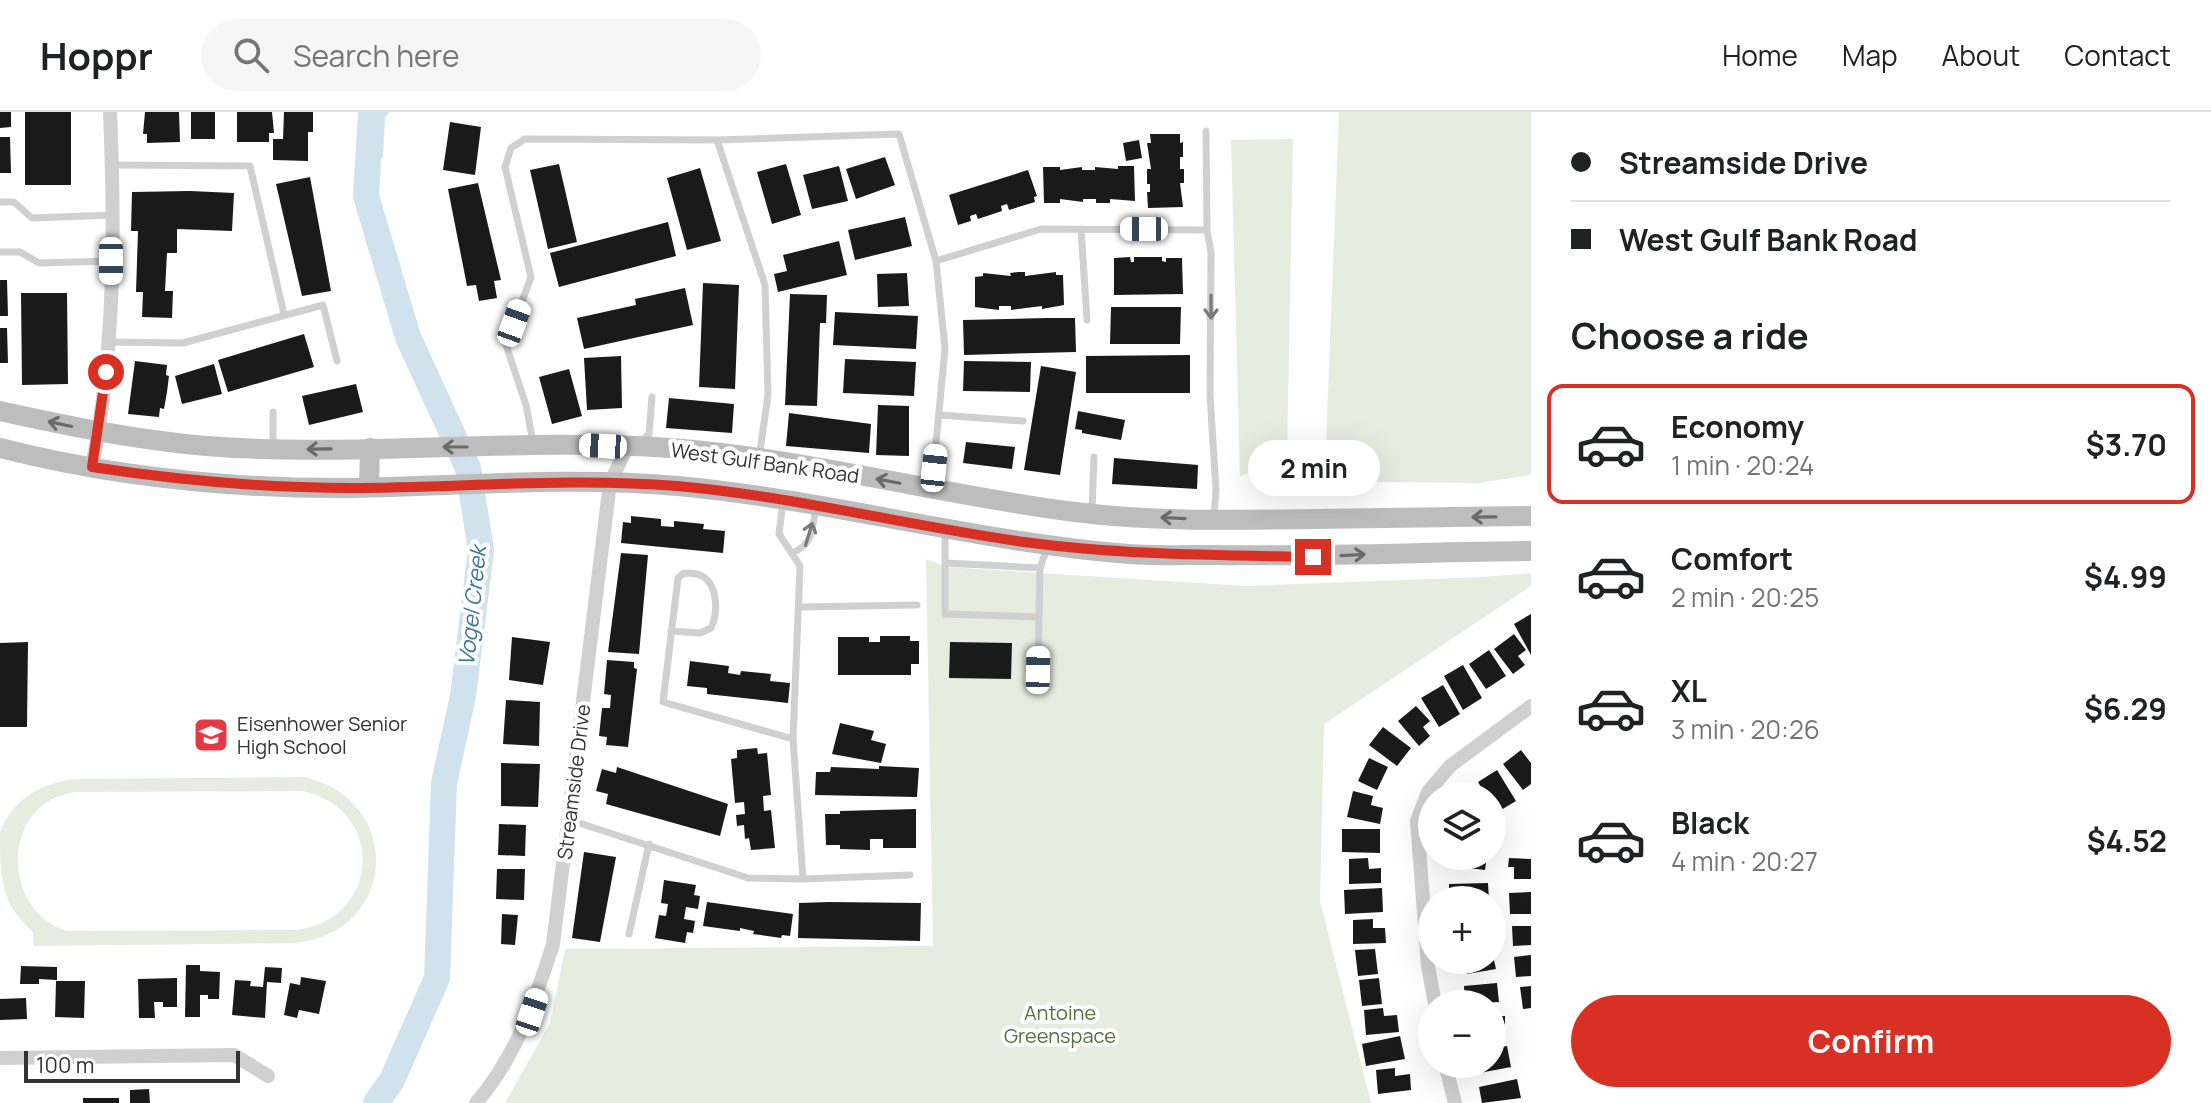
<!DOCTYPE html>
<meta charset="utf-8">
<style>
:root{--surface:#fff;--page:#f6f6f6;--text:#202124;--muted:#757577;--line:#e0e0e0;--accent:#d93025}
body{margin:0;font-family:Manrope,sans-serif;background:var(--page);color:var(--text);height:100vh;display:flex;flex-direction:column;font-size:30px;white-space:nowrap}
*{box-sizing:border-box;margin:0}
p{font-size:26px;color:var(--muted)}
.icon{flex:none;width:44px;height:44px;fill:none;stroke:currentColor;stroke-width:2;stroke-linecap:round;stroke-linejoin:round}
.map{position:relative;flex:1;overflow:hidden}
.panel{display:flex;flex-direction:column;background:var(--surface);width:680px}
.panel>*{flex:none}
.banner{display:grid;align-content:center;height:176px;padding:0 40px;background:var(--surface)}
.controls{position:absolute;left:1418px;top:670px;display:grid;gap:16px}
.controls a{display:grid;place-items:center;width:88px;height:88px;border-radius:50%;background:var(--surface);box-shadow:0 8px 32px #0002;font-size:40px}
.scale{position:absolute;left:24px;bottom:20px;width:216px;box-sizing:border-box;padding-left:8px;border:4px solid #333;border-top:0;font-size:22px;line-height:28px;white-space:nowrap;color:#333;-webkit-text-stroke:6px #fff;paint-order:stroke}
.end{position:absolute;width:36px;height:36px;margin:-18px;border:10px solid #d93025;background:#fff;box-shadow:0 0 0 4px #fff}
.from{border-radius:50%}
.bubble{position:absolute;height:56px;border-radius:28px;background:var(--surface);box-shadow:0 8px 32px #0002;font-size:26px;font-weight:700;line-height:56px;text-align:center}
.car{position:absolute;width:24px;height:48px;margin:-24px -12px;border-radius:10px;box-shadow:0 0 6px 2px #0007;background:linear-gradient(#fff 24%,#345 0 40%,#fff 0 76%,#345 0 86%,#fff 0)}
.banner b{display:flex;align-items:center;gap:28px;height:76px;font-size:30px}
.banner b+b{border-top:2px solid var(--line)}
.banner i{width:20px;height:20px;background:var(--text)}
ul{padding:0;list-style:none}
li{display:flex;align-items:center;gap:24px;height:120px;margin:0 16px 12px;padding:0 24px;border:4px solid transparent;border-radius:16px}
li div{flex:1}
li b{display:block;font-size:30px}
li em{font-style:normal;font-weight:700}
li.active{border-color:var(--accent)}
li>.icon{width:72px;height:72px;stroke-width:1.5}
h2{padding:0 40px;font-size:36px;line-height:96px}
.cta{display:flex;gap:16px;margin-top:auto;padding:16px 40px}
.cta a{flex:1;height:92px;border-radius:48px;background:var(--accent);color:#fff;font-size:32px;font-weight:700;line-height:92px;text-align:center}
header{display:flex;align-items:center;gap:48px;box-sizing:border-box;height:112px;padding:0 40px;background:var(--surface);border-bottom:2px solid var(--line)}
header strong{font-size:38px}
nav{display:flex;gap:44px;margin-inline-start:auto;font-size:28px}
.search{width:560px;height:72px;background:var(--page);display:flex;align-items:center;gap:20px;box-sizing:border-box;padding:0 28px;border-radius:44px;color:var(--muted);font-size:30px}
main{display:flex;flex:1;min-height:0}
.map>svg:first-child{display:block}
</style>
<header>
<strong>Hoppr</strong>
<div class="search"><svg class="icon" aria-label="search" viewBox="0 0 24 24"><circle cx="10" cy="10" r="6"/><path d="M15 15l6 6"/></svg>Search here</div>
<nav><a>Home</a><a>Map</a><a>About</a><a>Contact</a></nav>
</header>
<main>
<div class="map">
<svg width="1531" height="991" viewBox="0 0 1531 991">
<rect width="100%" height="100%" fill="#fff"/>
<path fill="#e6ecdf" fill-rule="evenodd" d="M1339,0H1531V363L1479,371L1371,370L1325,358Z
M1293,27L1287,348L1240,364L1231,28Z
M926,447L946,455L1247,474L1482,465L1531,461V474L1324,612L1320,789L1371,991H505L550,911L565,837L933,834Z
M305,665C406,690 397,822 294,831L33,834V820C0,791 0,765 0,720C13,687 42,670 77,667ZM303,679C388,698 380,810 294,818L67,819C0,799 0,688 77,680Z"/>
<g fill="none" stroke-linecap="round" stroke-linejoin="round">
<path stroke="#cfe2ee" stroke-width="4" d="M367,60L381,44L383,5L387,0"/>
<path stroke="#cfe2ee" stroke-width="26" d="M371,0L366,84L408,225L468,356L481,438L463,584L444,671L437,866L392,968L376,991"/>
</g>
<path fill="#1a1a1a" d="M0,0H11V15L0,16Z
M25,0H71V73H25Z
M145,0H179L180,30L147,31V22H143Z
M191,0H215V27H191Z
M237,0H272L274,21H269V30H237Z
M284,0H313V20H308V49L273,48V27H283Z
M450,10L481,15L475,63L443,58Z
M1150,22H1180V31L1183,30V45H1180V57H1184V71H1180L1183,95L1148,96L1147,80H1150V72H1147V57H1151L1147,31H1151Z
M0,25H10L11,61H0Z
M1139,28L1142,46L1126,49L1123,31Z
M885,45L895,73L856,87L846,57Z
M559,52L577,130L548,137L530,58Z
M786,52L801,103L772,112L757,60Z
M839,54L848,89L812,97L803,63Z
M1118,54H1134L1135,89L1110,87V91H1096V87H1083V90L1060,87V91H1044L1043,55H1060V58L1082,55V58H1095V55L1118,57Z
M700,56L721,129L687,138L667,66Z
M1028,58L1037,84L1034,85L1035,90L1009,98L1007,92L1001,94L1002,99L978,107L976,102L970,104L971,109L958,113L949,83Z
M310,65L331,179L302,184L276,72Z
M478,71L501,168L494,169L497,186L479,189L476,173L467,174L448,77Z
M190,79L234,81L232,119L177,117V141H167L165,179H173L172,206L142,205L143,180H136L138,119H131L132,80Z
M905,105L912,134L855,148L848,118Z
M668,110L676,144L559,175L550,141Z
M839,129L847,163L778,180L774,162L787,159L783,143Z
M1130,145L1131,150H1134V145H1162V149L1166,150V146H1182L1183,182L1114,183V146Z
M1018,160H1025V164L1056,160V163H1063L1064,193L1042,197V194L1011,198V194H999V198L975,195V165L983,164V161L1011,164L1010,161Z
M907,161L909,194L878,195L877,162Z
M0,168H7L8,204H0Z
M703,171L739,173L735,277L699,275Z
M685,176L693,213L584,237L577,206L636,193L635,187Z
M21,181H67L68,272L22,273Z
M790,182L827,183L826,211H820L817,294L785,293Z
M1111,195H1181L1180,232H1110Z
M835,200L918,204L916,237L833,233Z
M1047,206H1075L1076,240L964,243L963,208Z
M0,216H7L8,251H0Z
M304,222L314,255L228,280L218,248Z
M1190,243V281H1086V244Z
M621,244L622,296L587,298L584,246Z
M845,247L916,250L914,284L843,281Z
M135,249L167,253L166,263L169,264L167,280L164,297L160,296L159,305L128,302Z
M964,249L1031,250L1030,280L963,279Z
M214,252L222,282L182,292L175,264Z
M1041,254L1076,260L1060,363L1024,358Z
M569,257L582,304L552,312L539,265Z
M356,272L363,300L309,313L302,284Z
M669,286L734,292L732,321L666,316Z
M878,293L909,294V344L876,343Z
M1078,299L1125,308L1121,328L1082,321V318L1075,317Z
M789,301L871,312L869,341L786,334Z
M966,330L1015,335L1012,357L963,351Z
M1114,346L1198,353L1197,377L1112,372Z
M631,404L661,407V414L674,415V409L704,412L703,417L725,419L723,441L621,431L623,410L631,411Z
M621,441L648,443L639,542L608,540Z
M1531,502V543L1514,512Z
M1514,522L1526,538L1518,544L1525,553L1513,562L1494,537Z
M880,524H910V529H919V552H911V563H838V525H869V530H880Z
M512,525L550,530L543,573L509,568Z
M28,530L27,615H0V531Z
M950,530L1012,531L1011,567L949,566Z
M1489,538L1506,564L1486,577L1469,552Z
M607,548L634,550V556L637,557L628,635L606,633L607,625L599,624L602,596H610L611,583L604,582Z
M690,549L729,554L728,561L740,563L741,559L771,562L770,569L790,571L788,591L707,582V576L687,574Z
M1463,553L1482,586L1463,598L1444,564Z
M1443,573L1460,602L1439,615L1421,586Z
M506,588L540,590L539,634L503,632Z
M1416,594L1430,609L1423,615L1430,624L1419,634L1398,609Z
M840,611L874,619L871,628L886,632L881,651L832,642Z
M1383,615L1411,636L1397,654L1369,633Z
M757,636L758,642L767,641L771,683L763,684L764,699L771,698L775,736L751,738L749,726L745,727L744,713L737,714L736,703L745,702L744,690L735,691L731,647L737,646V638Z
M1521,638L1531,651V672L1523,678L1503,652Z
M1369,646L1388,655L1377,678L1358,669Z
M501,651L540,652L538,695L501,694Z
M879,654L919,656L917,685L815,683L816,660H830L831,655L879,657Z
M617,655L728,692L720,724L606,692L608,682L596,679L602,657L616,661Z
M1497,658L1516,689L1496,701L1492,694V684H1486L1478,670Z
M1353,679L1373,684L1371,693L1383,696L1380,712L1347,705Z
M916,697V736H883V727H870V738L840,737V733H826L825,702H840V699Z
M499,712L526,713L525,744L498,743Z
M1342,717H1380V741L1342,740Z
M584,740L616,745L600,830L572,826Z
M1446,744H1487L1485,758L1460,755V748Z
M1368,746L1369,757L1381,756V771L1349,772V747Z
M1509,746L1531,747V767H1514V755H1508Z
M497,757H525L524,788L496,787Z
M664,768L696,773L694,783L700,784L698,797L686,795L684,807L695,809L693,821L687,820L685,831L655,826L659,803L666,804L668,792L661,791Z
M1488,771L1489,788H1449V772Z
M1382,776L1383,800L1345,802L1344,778Z
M1531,780V802H1510L1509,781Z
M707,790L793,802L790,824L782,823L781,826L753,822L754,819L740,816V819L703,814Z
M829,790L921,791L920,829L798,826L799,791Z
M502,802L518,803L515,833L501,832Z
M1373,807V816H1385L1386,831L1353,832V808Z
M1512,814H1531V833L1513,834Z
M1375,837L1378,862L1358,864L1355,838Z
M1531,843V864L1516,865L1514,845Z
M1465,848H1494L1496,857L1467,862Z
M186,853H200V859L220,860L219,887H208V883H200V905H185Z
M21,854L57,855V868L39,867V872H20Z
M265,855L282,856L281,871L267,870L265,906L232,903L235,868L251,869L250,874L263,875Z
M301,865L326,869L319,902L299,898L297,906L284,903L290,871L300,873Z
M177,866V895H163V890H154L155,906H139L138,867Z
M1379,866L1382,892L1362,894L1359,868Z
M56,869H85L84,906L55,905Z
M1497,871L1499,890L1465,892L1464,874Z
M1531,874V896L1523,897L1520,875Z
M26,886L27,907L0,908V887Z
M1383,896L1384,904L1397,903L1399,920L1366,923L1364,898Z
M1492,904H1505V923H1492Z
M1400,924L1405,947L1366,954L1362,932Z
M1507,934L1511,955L1474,962L1472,952H1492V937Z
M1395,956V964L1410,962L1411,978L1378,982L1376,958Z
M1517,967L1521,986L1482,991L1479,975Z
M149,977L150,991H130V978Z
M83,986H119V991H83Z"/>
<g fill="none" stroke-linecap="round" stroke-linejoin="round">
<path stroke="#d0d0d0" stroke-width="7" d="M1206,19L1207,118L1211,140L1210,283L1216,378L1214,405
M717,28L765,173L768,283L759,346
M113,53L250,54L284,202
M0,90H14L32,106L112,103
M1081,117L1087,208
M0,140H20L39,151L111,149
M936,149L1041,117L1207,118
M110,230L183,231L323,193L337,249
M273,300V334
M940,303L1023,309
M533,330L526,293L506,233L531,165L505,55L511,36L525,27L717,28L899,22L936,149L945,236L932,373
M641,330L649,322L652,285
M783,389L779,422L800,454L793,627L803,767
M1092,399L1094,345
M945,420V451L1040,456L1047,436
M792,441C814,432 811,418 816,397
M945,451V502L1039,505L1040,456
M799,495L917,493
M671,519L700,521L711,516C718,502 718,475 704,465C698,461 691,461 684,461L678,466L663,590L793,627
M1038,558L1039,505
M570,708L748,766L803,767L910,763
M629,822L649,732"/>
<path stroke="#d0d0d0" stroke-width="14" d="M92,355C115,238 115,119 110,0
M1435,892L1428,854L1417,709L1428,680L1450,654L1531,594
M0,946L234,943L268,964
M1445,952L1455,991
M476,991C516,945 535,889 553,832L610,371L627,335"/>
<path stroke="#bdbdbd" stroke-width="20" d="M0,299C68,314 136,328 206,334C360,346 515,325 670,336C806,346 939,383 1075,400C1154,410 1235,408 1314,407C1387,406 1459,405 1531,404
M0,336C114,365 235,377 353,376C461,374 569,364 678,374C829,388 977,430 1129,442C1157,444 1186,443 1214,443C1320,445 1425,440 1531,439
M369,375L370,336"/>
</g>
<defs><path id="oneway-shaft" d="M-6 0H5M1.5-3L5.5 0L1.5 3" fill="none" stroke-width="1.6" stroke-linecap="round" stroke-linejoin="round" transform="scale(2)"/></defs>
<g stroke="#7a7a7a">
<use href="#oneway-shaft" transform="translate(1211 195) rotate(90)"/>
<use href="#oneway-shaft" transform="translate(809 422) rotate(-73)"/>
</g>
<g stroke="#6a6a6a">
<use href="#oneway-shaft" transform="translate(60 312) rotate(-168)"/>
<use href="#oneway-shaft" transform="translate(455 335) rotate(180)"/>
<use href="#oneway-shaft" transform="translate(319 337) rotate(179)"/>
<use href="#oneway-shaft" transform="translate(888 369) rotate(-169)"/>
<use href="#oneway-shaft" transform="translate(1484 405) rotate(179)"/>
<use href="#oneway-shaft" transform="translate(1173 406) rotate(-177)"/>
<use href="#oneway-shaft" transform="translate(1353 443) rotate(-3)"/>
</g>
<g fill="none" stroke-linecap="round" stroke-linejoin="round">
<path stroke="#d93025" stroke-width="10" d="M106,260L92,355C177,368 264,376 350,376C459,376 567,365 677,374C793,384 908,414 1024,430C1120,443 1216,443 1313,445"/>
</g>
<defs>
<symbol id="school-square" viewBox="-11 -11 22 22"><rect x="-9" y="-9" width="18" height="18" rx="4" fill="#e63946" stroke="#fff"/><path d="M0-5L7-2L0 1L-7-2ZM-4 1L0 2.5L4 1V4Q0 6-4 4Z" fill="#fff"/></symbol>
</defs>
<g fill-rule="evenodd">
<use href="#school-square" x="191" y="603" width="40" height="40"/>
</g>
<g text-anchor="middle" stroke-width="8" stroke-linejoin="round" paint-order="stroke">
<g font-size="20" fill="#333" stroke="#fff">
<text transform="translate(765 351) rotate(8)" y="7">West Gulf Bank Road</text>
<text transform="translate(574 670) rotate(-83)" y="7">Streamside Drive</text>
</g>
<g font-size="20" fill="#333" stroke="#fff" text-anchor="start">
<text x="237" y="619">Eisenhower Senior<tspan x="237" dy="23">High School</tspan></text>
</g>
<g font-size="20" fill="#56703f" stroke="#fff">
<text x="1060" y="908">Antoine<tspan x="1060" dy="23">Greenspace</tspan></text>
</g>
<g font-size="22" font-style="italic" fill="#3f7597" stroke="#fff">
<text transform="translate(472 494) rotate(-84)" y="8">Vogel Creek</text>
</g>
</g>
</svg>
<div class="controls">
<a><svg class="icon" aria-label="layers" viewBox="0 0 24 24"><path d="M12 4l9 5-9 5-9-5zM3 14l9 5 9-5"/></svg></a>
<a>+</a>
<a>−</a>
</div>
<div class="scale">100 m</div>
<i class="end from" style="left:106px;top:260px"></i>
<i class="end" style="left:1313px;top:445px"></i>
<div class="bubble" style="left:1248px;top:328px;width:132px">2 min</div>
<i class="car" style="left:1144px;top:117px;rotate:270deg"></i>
<i class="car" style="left:111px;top:149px;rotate:180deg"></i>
<i class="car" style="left:514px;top:211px;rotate:20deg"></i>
<i class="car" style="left:603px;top:334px;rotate:273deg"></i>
<i class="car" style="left:934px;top:356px;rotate:6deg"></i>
<i class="car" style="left:1038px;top:558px;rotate:1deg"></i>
<i class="car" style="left:532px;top:900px;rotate:18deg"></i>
</div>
<section class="panel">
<div class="banner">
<b><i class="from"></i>Streamside Drive</b>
<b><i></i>West Gulf Bank Road</b>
</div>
<h2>Choose a ride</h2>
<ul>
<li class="active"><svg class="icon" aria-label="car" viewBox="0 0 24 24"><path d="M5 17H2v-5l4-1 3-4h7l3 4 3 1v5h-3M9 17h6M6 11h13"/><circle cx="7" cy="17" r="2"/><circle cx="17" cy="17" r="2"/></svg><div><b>Economy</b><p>1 min · 20:24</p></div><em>$3.70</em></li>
<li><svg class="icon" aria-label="car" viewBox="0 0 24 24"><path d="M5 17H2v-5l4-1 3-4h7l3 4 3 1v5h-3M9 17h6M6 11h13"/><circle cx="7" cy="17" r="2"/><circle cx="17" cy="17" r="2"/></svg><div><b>Comfort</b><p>2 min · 20:25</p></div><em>$4.99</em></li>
<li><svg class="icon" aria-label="car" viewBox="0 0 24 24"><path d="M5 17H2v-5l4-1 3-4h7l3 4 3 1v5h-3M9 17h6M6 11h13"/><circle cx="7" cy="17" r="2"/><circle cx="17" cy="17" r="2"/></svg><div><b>XL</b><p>3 min · 20:26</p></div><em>$6.29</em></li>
<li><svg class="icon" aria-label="car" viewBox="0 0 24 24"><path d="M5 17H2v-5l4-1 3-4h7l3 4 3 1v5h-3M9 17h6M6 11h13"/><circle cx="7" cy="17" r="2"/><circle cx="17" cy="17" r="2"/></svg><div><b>Black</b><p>4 min · 20:27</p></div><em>$4.52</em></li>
</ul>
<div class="cta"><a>Confirm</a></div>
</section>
</main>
